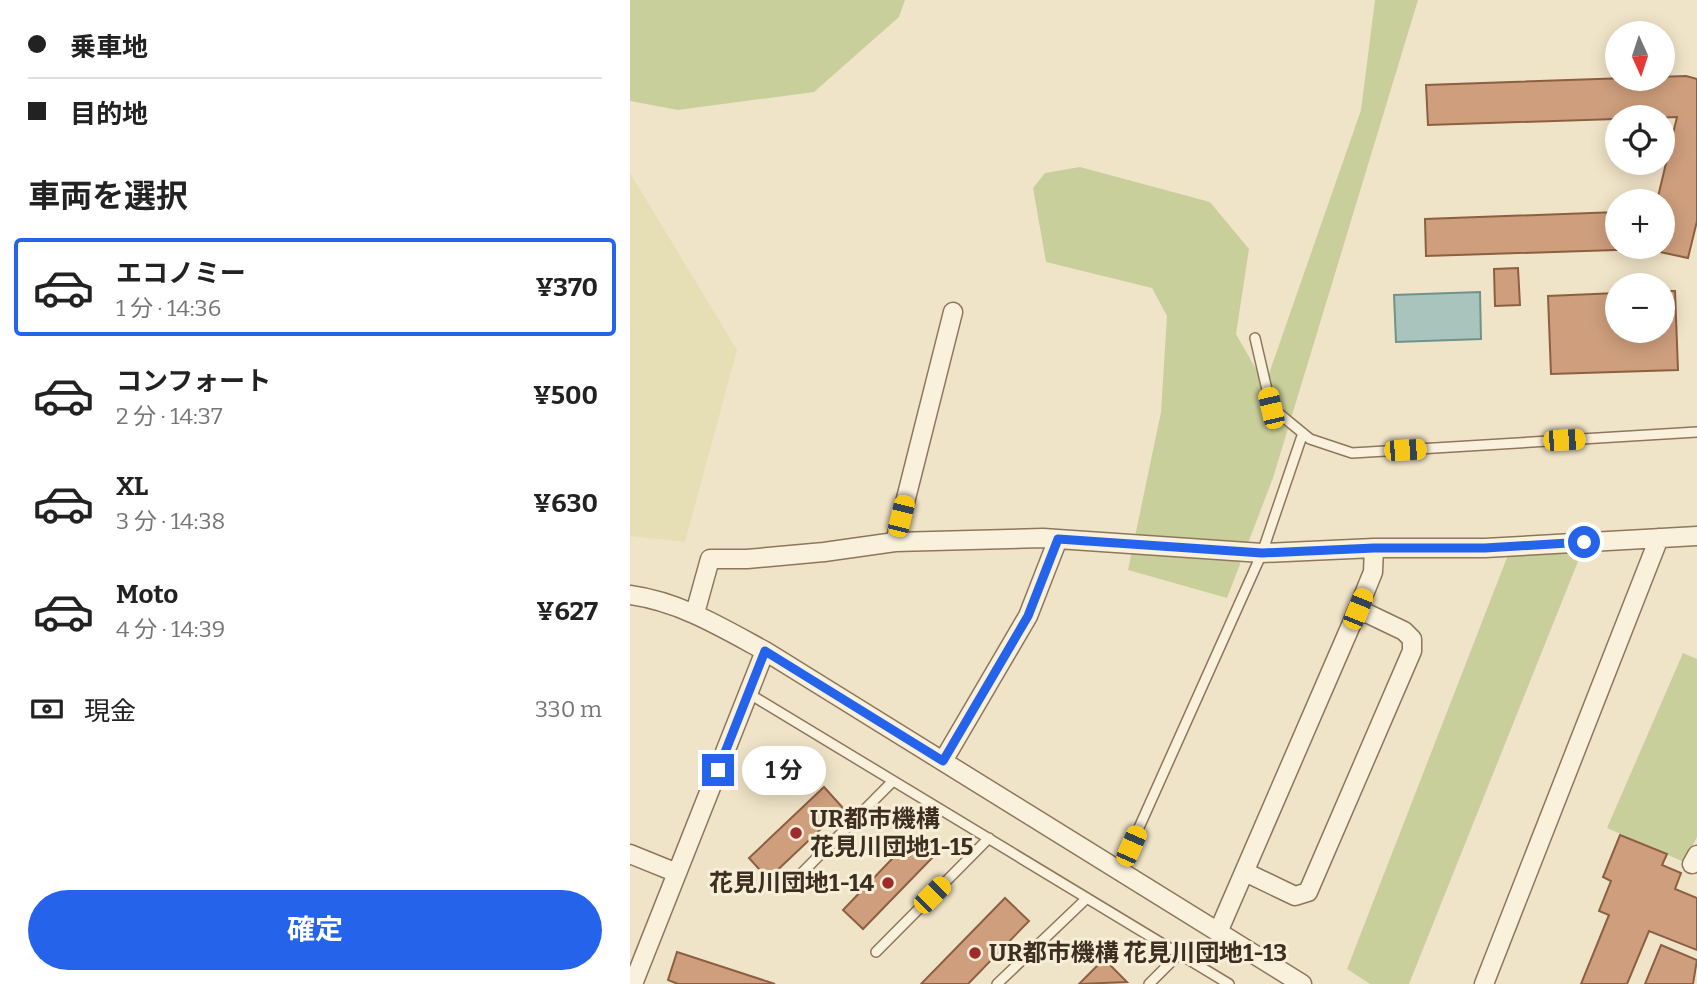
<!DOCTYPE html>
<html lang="ja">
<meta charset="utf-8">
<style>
:root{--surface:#fff;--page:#f6f6f6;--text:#222;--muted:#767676;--line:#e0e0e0;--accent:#2563eb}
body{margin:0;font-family:Bitter,"Noto Sans JP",serif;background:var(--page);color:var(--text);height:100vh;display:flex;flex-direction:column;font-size:26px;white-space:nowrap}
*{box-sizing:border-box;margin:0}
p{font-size:23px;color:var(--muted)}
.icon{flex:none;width:38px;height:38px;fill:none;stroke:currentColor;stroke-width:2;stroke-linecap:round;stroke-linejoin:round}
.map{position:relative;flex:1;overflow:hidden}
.drawer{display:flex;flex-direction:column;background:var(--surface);width:630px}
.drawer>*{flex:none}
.guide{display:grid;align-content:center;height:154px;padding:0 28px;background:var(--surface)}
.needle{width:46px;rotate:177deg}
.buttons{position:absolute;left:975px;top:21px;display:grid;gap:14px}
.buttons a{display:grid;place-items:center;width:70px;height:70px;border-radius:50%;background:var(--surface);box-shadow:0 4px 18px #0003;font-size:35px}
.end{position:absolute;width:32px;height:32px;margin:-16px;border:9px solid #2563eb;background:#fff;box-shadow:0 0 0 4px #fff}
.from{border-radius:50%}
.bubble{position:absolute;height:49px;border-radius:24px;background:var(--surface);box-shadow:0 4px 18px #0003;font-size:23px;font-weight:700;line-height:49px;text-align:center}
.car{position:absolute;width:21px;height:42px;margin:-21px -10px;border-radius:9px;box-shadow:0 0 5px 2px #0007;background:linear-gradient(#f5c518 24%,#345 0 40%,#f5c518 0 76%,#345 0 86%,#f5c518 0)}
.guide b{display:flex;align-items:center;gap:24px;height:66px;font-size:26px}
.guide b+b{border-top:2px solid var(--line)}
.guide i{width:18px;height:18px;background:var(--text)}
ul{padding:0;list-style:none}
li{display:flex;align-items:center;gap:21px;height:98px;margin:0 14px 10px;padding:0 14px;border:4px solid transparent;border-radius:7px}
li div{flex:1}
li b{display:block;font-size:26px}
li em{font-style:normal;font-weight:700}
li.current{border-color:var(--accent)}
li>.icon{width:63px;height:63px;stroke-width:1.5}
h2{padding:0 28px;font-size:32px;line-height:84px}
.pay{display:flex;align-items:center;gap:18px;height:77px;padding:0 28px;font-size:26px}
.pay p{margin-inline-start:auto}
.primary-button{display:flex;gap:14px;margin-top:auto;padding:14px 28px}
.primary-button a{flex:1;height:80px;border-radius:42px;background:var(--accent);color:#fff;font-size:28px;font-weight:700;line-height:80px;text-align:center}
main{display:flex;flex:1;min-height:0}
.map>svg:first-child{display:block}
</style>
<main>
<section class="drawer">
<div class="guide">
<b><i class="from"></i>乗車地</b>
<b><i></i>目的地</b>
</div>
<h2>車両を選択</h2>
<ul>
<li class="current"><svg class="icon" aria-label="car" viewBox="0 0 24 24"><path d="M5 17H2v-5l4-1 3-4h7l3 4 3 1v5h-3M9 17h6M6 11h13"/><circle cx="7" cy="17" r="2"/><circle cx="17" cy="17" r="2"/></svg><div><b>エコノミー</b><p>1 分 · 14:36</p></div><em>¥370</em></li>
<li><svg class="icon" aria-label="car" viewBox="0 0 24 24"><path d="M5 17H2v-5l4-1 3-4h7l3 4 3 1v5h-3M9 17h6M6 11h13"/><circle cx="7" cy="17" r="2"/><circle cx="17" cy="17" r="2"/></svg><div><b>コンフォート</b><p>2 分 · 14:37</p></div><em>¥500</em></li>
<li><svg class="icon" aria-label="car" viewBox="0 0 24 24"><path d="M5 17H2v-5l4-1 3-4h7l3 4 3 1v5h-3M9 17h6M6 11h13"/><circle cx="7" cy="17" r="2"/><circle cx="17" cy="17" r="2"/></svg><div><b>XL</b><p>3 分 · 14:38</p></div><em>¥630</em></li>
<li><svg class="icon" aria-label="car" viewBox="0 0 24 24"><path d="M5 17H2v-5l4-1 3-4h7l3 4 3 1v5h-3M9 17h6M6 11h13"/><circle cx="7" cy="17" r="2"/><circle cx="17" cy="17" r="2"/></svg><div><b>Moto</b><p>4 分 · 14:39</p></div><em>¥627</em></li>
</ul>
<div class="pay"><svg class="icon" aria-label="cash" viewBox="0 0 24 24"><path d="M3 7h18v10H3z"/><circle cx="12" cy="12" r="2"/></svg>現金<p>330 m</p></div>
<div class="primary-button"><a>確定</a></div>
</section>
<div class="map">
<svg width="1067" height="984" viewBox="0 0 1067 984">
<rect width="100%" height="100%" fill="#f0e4c8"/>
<path fill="#e6deb5" d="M0,173L107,350L55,542L0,536Z"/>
<path fill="#c9cf9b" d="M0,0H275L269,17L184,92L48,110L0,101Z
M745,0H788L643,478L597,598L498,570L531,412L537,316L522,288L416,262L403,188L415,173L450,167L580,202L619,249L606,334L635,385L731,110Z
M953,549L779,984H740L717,969L878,555Z
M1053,653L1067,659V837L1054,862L977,828Z"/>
<path fill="#a9c4bc" stroke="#6f938a" stroke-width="2" d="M850,292L851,339L766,342L764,295Z"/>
<path fill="#cf9f7d" stroke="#8d5f41" stroke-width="2" d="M1056,76L1067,79V221L1058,258L1016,249L796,256L795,219L987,212V247H1032V201H1027L1047,117L798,125L796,85Z
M888,268L890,305L865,306L864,269Z
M1032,291H1045L1048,370L921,374L918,296L987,293V331H1032Z
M194,787L213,808L138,879L119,858Z
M990,835L1037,854L1032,865L1051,873L1045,889L1067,898V950L1019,931L997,984H951L979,915L969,911L981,881L973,877Z
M283,837L303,857L233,929L213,910Z
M375,898L399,921L338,984H291Z
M1031,945L1067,960L1063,984H1015Z
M47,952L145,984H48L38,980Z
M474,959L497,982L449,984Z"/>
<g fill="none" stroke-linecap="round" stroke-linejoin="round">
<defs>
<path id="service" d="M625,338L641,407L680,439L722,453L1067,432
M118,693L599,984
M490,870L632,553L673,433
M155,890L263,781
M246,952L359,838
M367,984L457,898
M519,984L549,954"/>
<path id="minor" d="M265,542L323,312
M0,595C50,602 91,627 135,651L672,984
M65,613L80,559H117L194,552L265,542L413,538L632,553L744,548H855L1067,536
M313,761L398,616L428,539
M0,854L47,873
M1062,864L1067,855
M615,872L665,896L678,892L782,651V639L774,631L728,609
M589,930L728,609L743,572L744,548
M3,984L135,651
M854,984L1029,538"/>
</defs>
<use href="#service" stroke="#8d765c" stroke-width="12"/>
<use href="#minor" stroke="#8d765c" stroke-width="21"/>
<use href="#service" stroke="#faf1dc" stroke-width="9"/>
<use href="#minor" stroke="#faf1dc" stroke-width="18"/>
</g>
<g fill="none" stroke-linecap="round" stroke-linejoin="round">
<path stroke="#2563eb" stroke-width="9" d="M88,770L135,651L313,761L398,616L428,539L632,553L744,548H855L954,542"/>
</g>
<g fill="#9e2a2b" stroke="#f7eed8" stroke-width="2.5">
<circle cx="166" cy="833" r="7"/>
<circle cx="258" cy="883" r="7"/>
<circle cx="345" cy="953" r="7"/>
</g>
<g text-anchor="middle" stroke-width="6" stroke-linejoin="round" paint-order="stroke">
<g font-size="24" font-weight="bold" fill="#3d2e20" stroke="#f7eed8" text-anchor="start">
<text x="180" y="827">UR都市機構<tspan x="180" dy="28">花見川団地1-15</tspan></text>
<text x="244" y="891" text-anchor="end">花見川団地1-14</text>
<text x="359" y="961">UR都市機構 花見川団地1-13</text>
</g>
</g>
</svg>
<div class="buttons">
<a><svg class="needle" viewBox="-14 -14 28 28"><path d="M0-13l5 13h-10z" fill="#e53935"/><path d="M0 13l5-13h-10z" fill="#767676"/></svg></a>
<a><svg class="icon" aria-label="locate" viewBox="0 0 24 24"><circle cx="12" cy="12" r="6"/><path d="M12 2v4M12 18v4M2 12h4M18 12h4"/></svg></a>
<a>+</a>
<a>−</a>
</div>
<i class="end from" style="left:954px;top:542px"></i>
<i class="end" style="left:88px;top:770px"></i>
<div class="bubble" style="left:112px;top:746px;width:84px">1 分</div>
<i class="car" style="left:641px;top:408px;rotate:347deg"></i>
<i class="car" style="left:934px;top:440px;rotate:87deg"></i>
<i class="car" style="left:775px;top:450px;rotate:87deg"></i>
<i class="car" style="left:271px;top:516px;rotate:14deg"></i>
<i class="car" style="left:728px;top:609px;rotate:22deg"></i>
<i class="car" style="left:501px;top:846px;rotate:24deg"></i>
<i class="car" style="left:302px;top:895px;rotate:45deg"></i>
</div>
</main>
